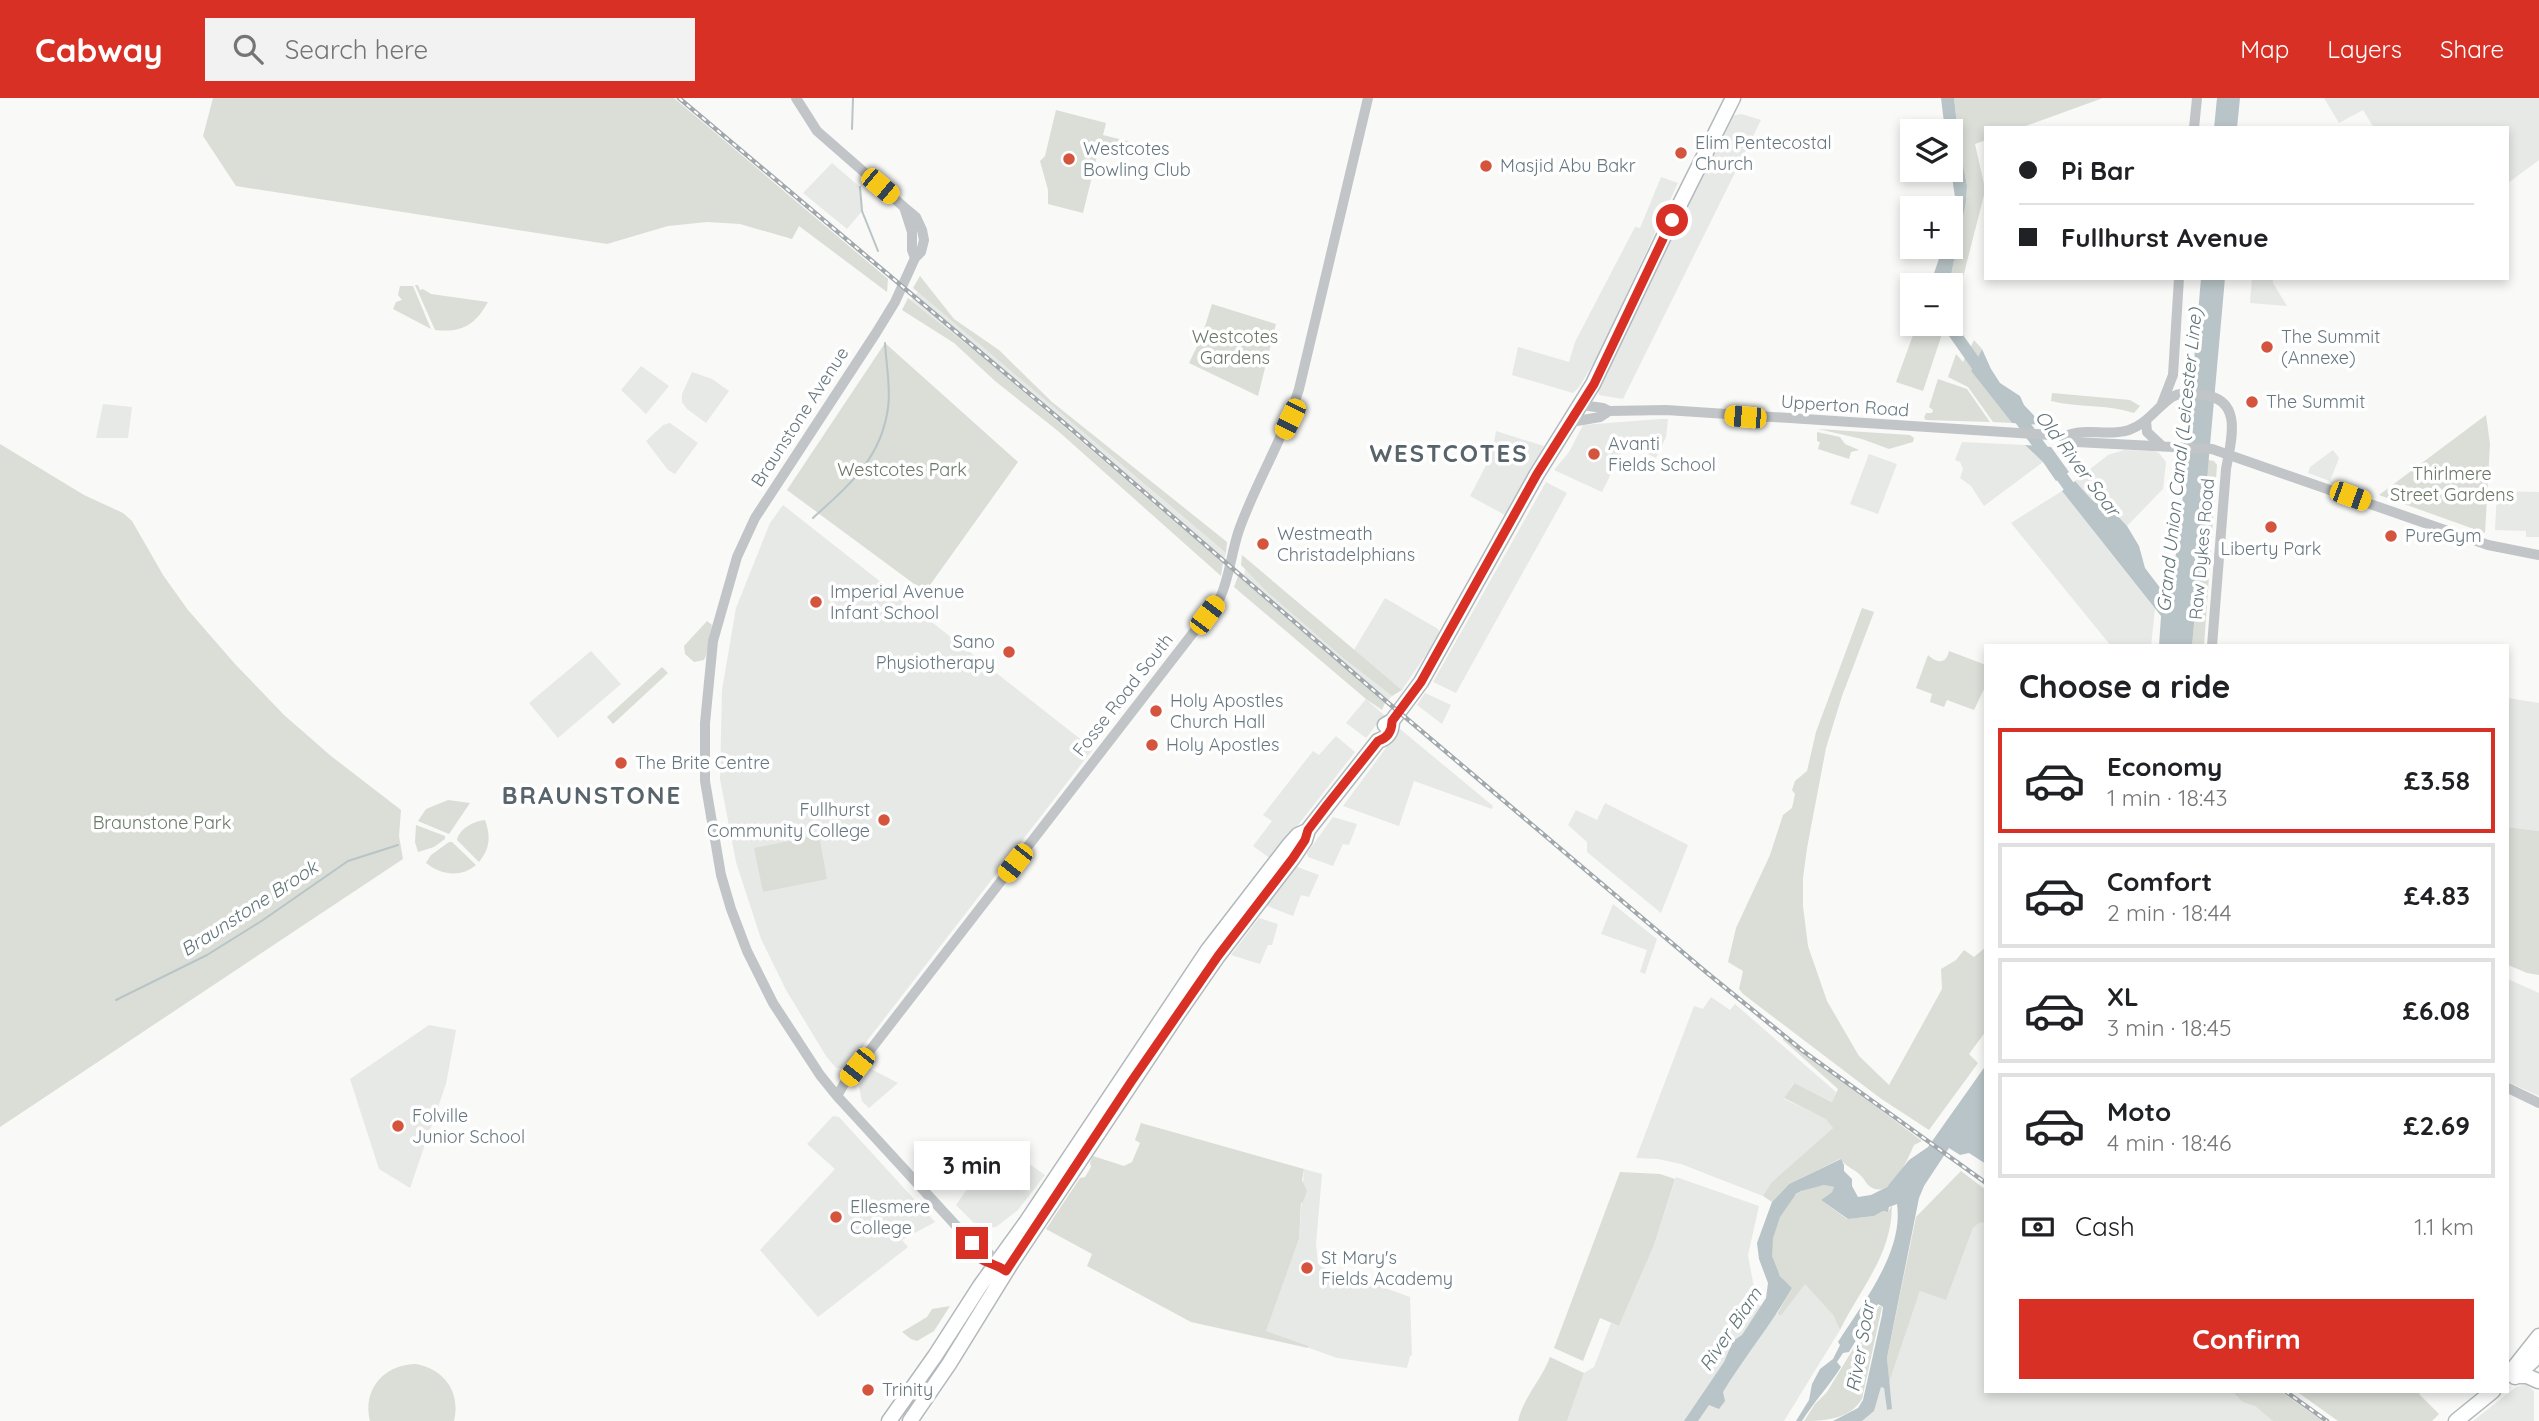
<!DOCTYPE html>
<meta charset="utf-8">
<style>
:root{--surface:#fff;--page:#f2f2f2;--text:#202124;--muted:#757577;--line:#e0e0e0;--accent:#d93025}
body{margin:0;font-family:Quicksand,sans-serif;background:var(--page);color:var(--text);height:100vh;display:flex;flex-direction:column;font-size:26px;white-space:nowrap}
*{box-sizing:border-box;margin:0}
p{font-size:23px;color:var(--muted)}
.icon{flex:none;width:38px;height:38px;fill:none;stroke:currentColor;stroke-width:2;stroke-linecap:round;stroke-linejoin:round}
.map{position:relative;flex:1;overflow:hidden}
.details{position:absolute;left:1984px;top:546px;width:525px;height:749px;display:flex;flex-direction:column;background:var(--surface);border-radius:0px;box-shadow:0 4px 10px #0003}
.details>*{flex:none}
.banner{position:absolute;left:1984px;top:28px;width:525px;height:154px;border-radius:0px;box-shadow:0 4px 10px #0003;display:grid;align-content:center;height:154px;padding:0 35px;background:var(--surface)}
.buttons{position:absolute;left:1900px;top:21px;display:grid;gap:14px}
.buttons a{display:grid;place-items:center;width:63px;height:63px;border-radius:0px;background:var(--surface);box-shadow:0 4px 10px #0003;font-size:35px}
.end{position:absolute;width:32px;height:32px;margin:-16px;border:9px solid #d93025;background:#fff;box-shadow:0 0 0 4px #fff}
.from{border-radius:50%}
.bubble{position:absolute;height:49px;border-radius:0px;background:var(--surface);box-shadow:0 4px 10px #0003;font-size:23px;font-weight:700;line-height:49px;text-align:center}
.car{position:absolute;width:21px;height:42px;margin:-21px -10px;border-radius:9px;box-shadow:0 0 5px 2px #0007;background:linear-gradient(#f5c518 24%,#345 0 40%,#f5c518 0 76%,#345 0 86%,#f5c518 0)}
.banner b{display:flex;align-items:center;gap:24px;height:66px;font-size:26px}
.banner b+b{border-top:2px solid var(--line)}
.banner i{width:18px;height:18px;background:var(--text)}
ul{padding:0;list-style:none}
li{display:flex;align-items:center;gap:21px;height:105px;margin:0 14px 10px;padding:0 21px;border:4px solid var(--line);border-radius:0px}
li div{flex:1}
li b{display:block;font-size:26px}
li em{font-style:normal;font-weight:700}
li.on{border-color:var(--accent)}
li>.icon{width:63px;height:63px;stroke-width:1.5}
h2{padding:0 35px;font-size:32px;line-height:84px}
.pay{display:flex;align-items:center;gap:18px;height:77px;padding:0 35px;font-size:26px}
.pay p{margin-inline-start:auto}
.button{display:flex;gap:14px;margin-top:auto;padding:14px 35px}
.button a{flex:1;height:80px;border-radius:0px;background:var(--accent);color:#fff;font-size:28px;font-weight:700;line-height:80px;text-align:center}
header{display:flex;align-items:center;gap:42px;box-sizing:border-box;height:98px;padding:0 35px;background:var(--accent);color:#fff}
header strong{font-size:33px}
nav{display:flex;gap:38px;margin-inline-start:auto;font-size:24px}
.search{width:490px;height:63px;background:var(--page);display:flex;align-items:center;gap:18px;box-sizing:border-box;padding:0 24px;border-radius:0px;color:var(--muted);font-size:26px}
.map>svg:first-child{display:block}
</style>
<header>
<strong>Cabway</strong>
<div class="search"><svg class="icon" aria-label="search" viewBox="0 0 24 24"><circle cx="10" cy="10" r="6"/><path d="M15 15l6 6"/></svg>Search here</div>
<nav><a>Map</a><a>Layers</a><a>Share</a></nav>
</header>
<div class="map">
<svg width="2539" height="1323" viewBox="0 0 2539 1323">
<rect width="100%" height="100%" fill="#f9f9f7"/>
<path fill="#e7e9e7" d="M2324,0H2539V62L2508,85V30H2374L2363,12L2339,25Z
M1741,16L1761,22L1623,301L1599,297L1598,293L1731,18Z
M832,65L860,89L862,113L847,131L803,95Z
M1661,79L1678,85L1598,258L1579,289L1573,295L1512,277L1518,249L1569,264L1575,244L1635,129L1640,130Z
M2252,180H2273V185L2287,208L2250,205Z
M918,194L1226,455L1223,465L979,256L911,202Z
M641,268L669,288L646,316L621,292Z
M692,274L712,281L729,293L706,325L687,311L682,304V296Z
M103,306L132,309L128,340H96Z
M1660,321H1668L1666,339L1656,360L1626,345L1602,394L1554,372L1569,354L1583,327Z
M670,325L698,345L675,376L668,372L646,343L663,327Z
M1496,333L1544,348L1505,417L1470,398L1492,356Z
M1962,344L2025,347L2043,364L1984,408L1971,388L1960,380L1963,371L1960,364L1955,362Z
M2124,352L2154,353L2159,355L2166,364L2163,391L2127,428L2113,413L2091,401L2075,383L2108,357Z
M2333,352L2339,360L2330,383L2308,375L2310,369Z
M1869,356L1897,366L1878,416L1850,406Z
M1546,384L1567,395L1456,595L1433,584Z
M2062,393L2155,511L2151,548H2111L2011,425Z
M2497,393L2539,394V439H2526V433L2495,432Z
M783,407L1093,651L846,970H836L826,958L786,892L761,841L736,764L720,681L722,592L736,510L770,425Z
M1245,471L1267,494L1343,560L1392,598L1385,605L1243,482Z
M1385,500L1438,531L1440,536L1402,592L1354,552Z
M591,553L621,586L558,640L529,605Z
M1425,595L1451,607L1442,626L1417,607Z
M2508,600L2539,605V733L2508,729Z
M1366,601L1384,617L1366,640L1346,625Z
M1400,631L1493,708L1492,711L1414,683L1399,728L1343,708Z
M1336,638L1355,654L1274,758L1268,759L1253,748L1272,723L1263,717L1313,653L1319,657Z
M1605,705L1688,747L1661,815L1587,754V744L1568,727L1576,712L1597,722Z
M1333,719L1357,726L1349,747L1343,746L1333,768L1308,759L1307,755Z
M1295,768L1319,777L1309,799L1301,797L1293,818L1265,807Z
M1613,806L1657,841L1645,876L1640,874L1647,852L1601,836Z
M1259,820L1278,826L1272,847H1268L1260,866L1231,857Z
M2508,881L2539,895V998L2508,984Z
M1711,899L1730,912L1735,906L1836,994L1833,1004L1793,985L1784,1001L1827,1021L1833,1030L1773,1084L1763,1098L1681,1066L1658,1061L1636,1060L1694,908L1703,911Z
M429,927L456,932L446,986L410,1090L379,1071L350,981Z
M867,969L898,985L869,1010L862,1003L859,989Z
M833,1018L839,1019L935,1124L902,1142L908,1149L818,1219L760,1152L835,1071L807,1046Z
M999,1045L1045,1077L1018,1112L996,1129L982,1130L977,1128L956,1107Z
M1304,1071L1322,1076L1316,1146L1318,1166L1327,1171H1332L1410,1199L1412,1257L1410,1258L1407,1270L1337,1260L1265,1234L1299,1141Z
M1676,1079L1759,1108L1748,1157L1757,1206L1781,1218L1805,1185L1833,1217L1840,1232L1784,1323H1567L1584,1275L1594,1269L1611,1225L1619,1228L1654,1147Z
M1986,1124V1293H2244L2282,1323H1862L1874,1313L1881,1289H1884L1887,1312L1892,1311L1889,1285L1920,1193L1946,1201L1973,1130L1979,1125Z
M2526,1286L2534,1293V1323H2473L2516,1289Z"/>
<path fill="#daded7" d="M213,0H674L888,181L887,194L799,128L792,141L740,126L707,124L668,128L607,146L236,88L203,38Z
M1954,0H2103L2020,30H1986V42L1975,46L1984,86V97L1957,203L1952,212L1951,187H1949L1966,104L1967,88L1959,45Z
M1056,12L1106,25L1103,37L1135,45L1133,51L1104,44L1100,46L1083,115L1048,106V92L1040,63L1045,58Z
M920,178L954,221L999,252L1052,304L1227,444L1226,455L913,190Z
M415,187H418L420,192L423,191L431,196L488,204C475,227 462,235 435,232Z
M400,188H413L431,231L393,211L396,204L402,202L398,197Z
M908,200L979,256L1223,465L1221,478L1058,333L995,283L954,245L902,212Z
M1212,206L1276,226L1258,298L1189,265L1202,238Z
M1917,226H1937L1942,236L1923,293L1896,284Z
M1974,242L1982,251L1971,273L2012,325L1993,324L1968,289L1948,279L1956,256L1963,264Z
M885,245L1018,364L925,494L787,392Z
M1938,281L1967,291L1990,324L1926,322L1924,320L1926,315H1932L1933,312L1929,309Z
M2052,295L2130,302L2140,308L2134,315C2107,306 2079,310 2051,303Z
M2486,317L2490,346L2485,435L2379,397Z
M1818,331L1910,337L1914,340L1913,344L1889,351L1862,341Z
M1817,334L1840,339L1845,346L1859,352L1851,354L1849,361L1818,351L1820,344L1817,343Z
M0,346L84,397L123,415L132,423L163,477L188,512L235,566L284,617L331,658L401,712L399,738L403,761L0,1029Z
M2208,362L2214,363L2217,367L2204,548H2192Z
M1242,457L1402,592L1392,598L1343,560L1267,494L1241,467Z
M1238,478L1385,605L1382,612L1366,601L1234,489Z
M1862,510L1874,514L1842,598L1826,650L1807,750L1803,780V808L1808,848L1827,903L1859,958L1889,987L1942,891L1941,871L1956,862L1964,852L1974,859L1986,849V933L1969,956L1978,965L1929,1032L1880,1000L1743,896L1739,891L1743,873L1728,864L1736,830L1770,757L1783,717L1792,710L1795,696L1792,692L1795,683L1807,673L1816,634Z
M707,523L712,527L706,558L704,562L694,564L685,556L684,548Z
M1949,553L1986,567L1984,586L1986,587L1974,612L1947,602L1944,609L1930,604L1932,596L1916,590L1928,557C1936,565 1946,567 1949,553Z
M662,569L668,575L613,626L607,619Z
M448,702L470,705L449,736L418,723L426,711Z
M485,722C491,738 490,751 479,764L457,742C459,731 474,723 485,722Z
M416,727L445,738V741L434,749L418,754L415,744Z
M2508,729L2539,733V877L2527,875L2508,867Z
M819,737L827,781L763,794L754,750Z
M449,744H452L476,767C461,780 441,777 426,765L431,757Z
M1783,939L1922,1043L1914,1047C1908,1060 1890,1106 1868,1087C1865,1084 1864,1080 1861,1078C1855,1071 1846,1069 1840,1061L1789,1086L1772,1104L1763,1098L1772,1084L1833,1030L1826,1021L1784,1000L1794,985L1832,1004L1838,991L1783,942Z
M1141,1025L1304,1071L1302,1082L1307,1093L1303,1104L1301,1105L1299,1141L1266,1233L1308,1248V1250L1191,1224L1087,1168L1092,1156L1046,1131L1080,1080L1085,1079L1091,1069L1090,1064L1093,1058L1124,1068L1132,1064L1140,1045L1135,1042Z
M1961,1073L1986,1092V1124L1979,1125L1973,1130L1946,1202L1920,1193L1889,1285L1887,1260L1916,1119Z
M1620,1074L1660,1076L1675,1081L1654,1147L1619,1228L1600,1220L1583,1263L1554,1250Z
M1824,1087L1834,1089L1832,1094L1821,1102L1847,1121L1874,1118L1883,1113L1888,1114L1892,1107C1892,1157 1861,1189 1840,1232L1833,1217L1805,1186L1781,1218L1777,1216L1792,1190C1782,1182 1774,1171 1772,1158C1769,1138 1782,1106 1798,1095C1805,1090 1816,1089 1824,1087Z
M950,1208L934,1233L917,1243L911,1241L902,1234L927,1219L932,1211Z
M1879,1208L1882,1209L1862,1301C1850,1321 1825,1323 1804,1323L1815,1306L1827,1294Z
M1550,1259L1584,1275L1567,1323H1518C1524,1298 1541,1283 1550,1259Z
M416,1266C444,1271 461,1294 454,1323H370C362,1292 384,1266 416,1266Z
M2232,1293H2280L2323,1323H2273L2255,1308L2243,1304Z
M2296,1293H2422L2419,1296L2439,1316L2432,1323H2338Z"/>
<path fill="#b8c4c7" d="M1941,0H1954L1959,45L1967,88L1966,104L1949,187H1930L1943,149H1951V122L1956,106L1951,72V33H1945Z
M2217,0H2240L2237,30H2214Z
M2201,180H2225L2192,548H2159L2161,518L2062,393L2075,383L2091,401L2113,413L2127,428L2139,448L2145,470L2161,491L2168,492L2179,442Z
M1982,251L1991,271L2000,285L2020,298L2024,307L2043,327L2012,325L1971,273Z
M2025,347L2051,349L2069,374L2056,383L2043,364Z
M1986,967V1066L1969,1055L1960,1057L1949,1050L1924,1088L1919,1100L1887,1260L1892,1311L1887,1312L1884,1290L1881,1289L1874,1313L1862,1323H1833L1858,1310L1863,1302L1882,1217L1883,1209L1878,1206L1849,1254L1843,1255L1837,1264L1841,1269C1829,1288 1814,1304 1802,1323H1796L1809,1302L1812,1286L1820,1271L1833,1261L1840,1247L1838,1244C1862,1206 1904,1154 1897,1106L1889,1109L1888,1114L1883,1113L1874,1118L1848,1121L1821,1102L1832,1094L1834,1089L1824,1087L1801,1093L1796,1096L1780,1119L1773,1140L1772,1158L1780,1178L1792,1190C1771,1227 1745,1258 1723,1294L1725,1303L1719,1311L1709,1307L1698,1323H1684L1724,1264L1733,1243L1742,1237L1766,1200L1768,1185L1759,1161L1757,1145L1772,1104L1789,1086L1841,1061L1844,1067V1073L1852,1081V1088L1858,1099L1871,1097L1887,1089L1909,1062L1928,1049Z"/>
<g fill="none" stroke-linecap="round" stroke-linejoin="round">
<path stroke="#b8c4c7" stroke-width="2" d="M852,31L853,0
M860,89L862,113L878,153
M813,420C849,387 881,361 888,310C891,290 886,265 885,245
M116,902L207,857L263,822L348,763L398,747"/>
<path stroke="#b8c4c7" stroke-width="12" d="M1948,226L1983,276
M2015,314L2078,401"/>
<defs>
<path id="primary" d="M1385,627L1392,623L1421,584L1537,376L1593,286L1664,138L1733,0
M2508,1277L2539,1238
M2516,1278H2527L2538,1283
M2515,1279L2539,1257
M889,1323L935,1258L980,1188L1027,1123L1208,852L1289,747L1298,737L1307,733
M910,1323L949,1266L1012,1164L1177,917L1218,858L1293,760L1305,742L1308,732L1378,643C1388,640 1392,633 1392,623
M2456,1323L2493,1293"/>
</defs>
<use href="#primary" stroke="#b2b8bb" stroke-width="17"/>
<path stroke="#c1c5c8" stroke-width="10" d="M796,0L817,33L904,109L916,119L922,132L924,142L921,154L915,160L895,204L876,235L755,420L737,459L713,543L705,625V683L721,777L731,811L747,853L773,905L820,977L837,998L972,1145C978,1167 985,1160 1001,1170
M2194,30L2197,0
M904,109L912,134V152L915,160
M1581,307L1603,310L1609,313L1666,312L2065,338L2076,344L2212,351L2488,447L2539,457
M2161,308L2173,277L2179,180
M2146,322L2147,334L2162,348
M1571,324L1600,319L1609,313
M2065,338C2086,329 2108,339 2129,332C2147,326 2157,309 2172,299C2181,293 2193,296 2203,297C2244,301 2231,343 2226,371L2212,548
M2508,990L2539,1005
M837,998L844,986L1220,500C1230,478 1231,455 1239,432C1256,384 1284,340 1299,291L1368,0
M972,1145H980L990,1157L995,1166"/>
<use href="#primary" stroke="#fff" stroke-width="14"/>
<defs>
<path id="rail" d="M679,0L1063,324L1386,603L1706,874L1803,953L1986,1085
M2285,1293L2327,1323"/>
</defs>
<use href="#rail" stroke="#a1a8ac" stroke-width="4.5"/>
<use href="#rail" stroke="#fff" stroke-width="2" stroke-dasharray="5" stroke-linecap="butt"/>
</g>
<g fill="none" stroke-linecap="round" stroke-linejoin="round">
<path stroke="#d93025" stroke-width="9" d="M972,1145C977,1167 990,1162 1006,1173L1131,984L1218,858L1293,760L1305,742L1308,732L1327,707L1378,643C1388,640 1392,633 1392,623L1421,584L1537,376L1594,286L1672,122"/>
</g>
<g fill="#d4543d" stroke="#fff" stroke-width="2.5">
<circle cx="1681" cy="55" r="7"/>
<circle cx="1069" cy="61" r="7"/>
<circle cx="1486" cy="68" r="7"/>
<circle cx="2267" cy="249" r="7"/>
<circle cx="2252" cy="304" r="7"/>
<circle cx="1594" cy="356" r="7"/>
<circle cx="2271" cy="429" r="7"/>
<circle cx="2391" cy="438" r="7"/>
<circle cx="1263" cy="446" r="7"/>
<circle cx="816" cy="504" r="7"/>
<circle cx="1009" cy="554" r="7"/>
<circle cx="1156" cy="613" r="7"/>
<circle cx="1152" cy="647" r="7"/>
<circle cx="621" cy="665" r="7"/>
<circle cx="884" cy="722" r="7"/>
<circle cx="398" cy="1028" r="7"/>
<circle cx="836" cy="1119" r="7"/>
<circle cx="1307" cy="1170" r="7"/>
<circle cx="868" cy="1292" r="7"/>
</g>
<g text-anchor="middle" stroke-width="7" stroke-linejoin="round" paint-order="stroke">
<g font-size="18" fill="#66777f" stroke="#fff" text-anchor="start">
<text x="1695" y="51">Elim Pentecostal<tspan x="1695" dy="21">Church</tspan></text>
<text x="1083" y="57">Westcotes<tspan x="1083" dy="21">Bowling Club</tspan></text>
<text x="1500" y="74">Masjid Abu Bakr</text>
<text x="2281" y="245">The Summit<tspan x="2281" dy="21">(Annexe)</tspan></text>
<text x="2266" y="310">The Summit</text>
<text x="1608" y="352">Avanti<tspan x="1608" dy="21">Fields School</tspan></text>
<text x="1277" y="442">Westmeath<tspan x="1277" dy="21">Christadelphians</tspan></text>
<text x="2405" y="444">PureGym</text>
<text x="2271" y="457" text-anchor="middle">Liberty Park</text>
<text x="830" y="500">Imperial Avenue<tspan x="830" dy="21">Infant School</tspan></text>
<text x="995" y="550" text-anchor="end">Sano<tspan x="995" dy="21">Physiotherapy</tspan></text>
<text x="1170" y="609">Holy Apostles<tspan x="1170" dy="21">Church Hall</tspan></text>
<text x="1166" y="653">Holy Apostles</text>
<text x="635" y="671">The Brite Centre</text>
<text x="870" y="718" text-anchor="end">Fullhurst<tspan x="870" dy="21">Community College</tspan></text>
<text x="412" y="1024">Folville<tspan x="412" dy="21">Junior School</tspan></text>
<text x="850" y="1115">Ellesmere<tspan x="850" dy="21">College</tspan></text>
<text x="1321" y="1166">St Mary's<tspan x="1321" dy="21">Fields Academy</tspan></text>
<text x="882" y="1298">Trinity</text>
</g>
<g font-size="18" fill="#6a7866" stroke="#fff">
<text x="1235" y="245">Westcotes<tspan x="1235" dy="21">Gardens</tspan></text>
<text x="902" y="378">Westcotes Park</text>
<text x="2452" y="382">Thirlmere<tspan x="2452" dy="21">Street Gardens</tspan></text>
<text x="162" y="731">Braunstone Park</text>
</g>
<g font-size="18" fill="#66777f" stroke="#fff">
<text transform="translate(1845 308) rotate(4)" y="6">Upperton Road</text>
<text transform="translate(800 319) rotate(-57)" y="6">Braunstone Avenue</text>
<text transform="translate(2202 451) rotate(-85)" y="6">Raw Dykes Road</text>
<text transform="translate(1123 597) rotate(-52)" y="6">Fosse Road South</text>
</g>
<g font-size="19" font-style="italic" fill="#627579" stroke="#fff">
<text transform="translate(2179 362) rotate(-84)" y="7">Grand Union Canal (Leicester Line)</text>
<text transform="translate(2078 365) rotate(53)" y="7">Old River Soar</text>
<text transform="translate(249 810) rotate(-33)" y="7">Braunstone Brook</text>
<text transform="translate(1730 1231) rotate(-56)" y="7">River Biam</text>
<text transform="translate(1860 1249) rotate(-80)" y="7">River Soar</text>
</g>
<g font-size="24" font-weight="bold" letter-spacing="2" fill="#58646b" stroke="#fff">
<text x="1449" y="364">WESTCOTES</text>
<text x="592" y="706">BRAUNSTONE</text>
</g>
</g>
</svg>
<div class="buttons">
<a><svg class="icon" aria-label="layers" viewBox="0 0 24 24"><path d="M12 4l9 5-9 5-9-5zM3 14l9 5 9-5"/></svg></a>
<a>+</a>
<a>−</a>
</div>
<i class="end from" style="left:1672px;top:122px"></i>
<i class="end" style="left:972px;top:1145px"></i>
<div class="bubble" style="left:914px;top:1043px;width:116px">3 min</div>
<i class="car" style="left:880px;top:88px;rotate:130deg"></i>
<i class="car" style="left:1745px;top:319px;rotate:275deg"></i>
<i class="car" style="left:1290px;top:321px;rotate:206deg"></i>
<i class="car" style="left:2350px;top:398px;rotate:110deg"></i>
<i class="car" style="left:1207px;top:517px;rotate:37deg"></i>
<i class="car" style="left:1015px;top:765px;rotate:218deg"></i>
<i class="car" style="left:857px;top:969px;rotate:218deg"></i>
<div class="banner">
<b><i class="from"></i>Pi Bar</b>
<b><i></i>Fullhurst Avenue</b>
</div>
<section class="details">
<h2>Choose a ride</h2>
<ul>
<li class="on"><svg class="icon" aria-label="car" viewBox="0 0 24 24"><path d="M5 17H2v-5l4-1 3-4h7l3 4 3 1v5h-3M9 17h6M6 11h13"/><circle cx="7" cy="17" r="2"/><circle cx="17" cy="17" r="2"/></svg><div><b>Economy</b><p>1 min · 18:43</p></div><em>£3.58</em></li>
<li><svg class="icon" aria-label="car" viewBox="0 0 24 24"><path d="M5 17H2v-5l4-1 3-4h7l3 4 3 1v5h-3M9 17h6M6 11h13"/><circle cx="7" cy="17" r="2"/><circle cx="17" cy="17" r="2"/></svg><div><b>Comfort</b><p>2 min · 18:44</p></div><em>£4.83</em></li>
<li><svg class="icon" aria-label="car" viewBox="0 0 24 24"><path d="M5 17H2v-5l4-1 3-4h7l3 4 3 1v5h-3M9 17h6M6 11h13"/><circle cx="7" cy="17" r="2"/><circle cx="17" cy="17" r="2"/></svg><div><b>XL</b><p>3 min · 18:45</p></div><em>£6.08</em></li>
<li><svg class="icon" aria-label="car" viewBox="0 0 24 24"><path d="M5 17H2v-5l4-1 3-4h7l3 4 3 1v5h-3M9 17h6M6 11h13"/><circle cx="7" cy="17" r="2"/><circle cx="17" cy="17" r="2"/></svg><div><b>Moto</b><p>4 min · 18:46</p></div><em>£2.69</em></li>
</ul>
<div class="pay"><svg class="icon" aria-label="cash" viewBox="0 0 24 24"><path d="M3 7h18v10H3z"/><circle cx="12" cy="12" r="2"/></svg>Cash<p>1.1 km</p></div>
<div class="button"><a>Confirm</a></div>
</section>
</div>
